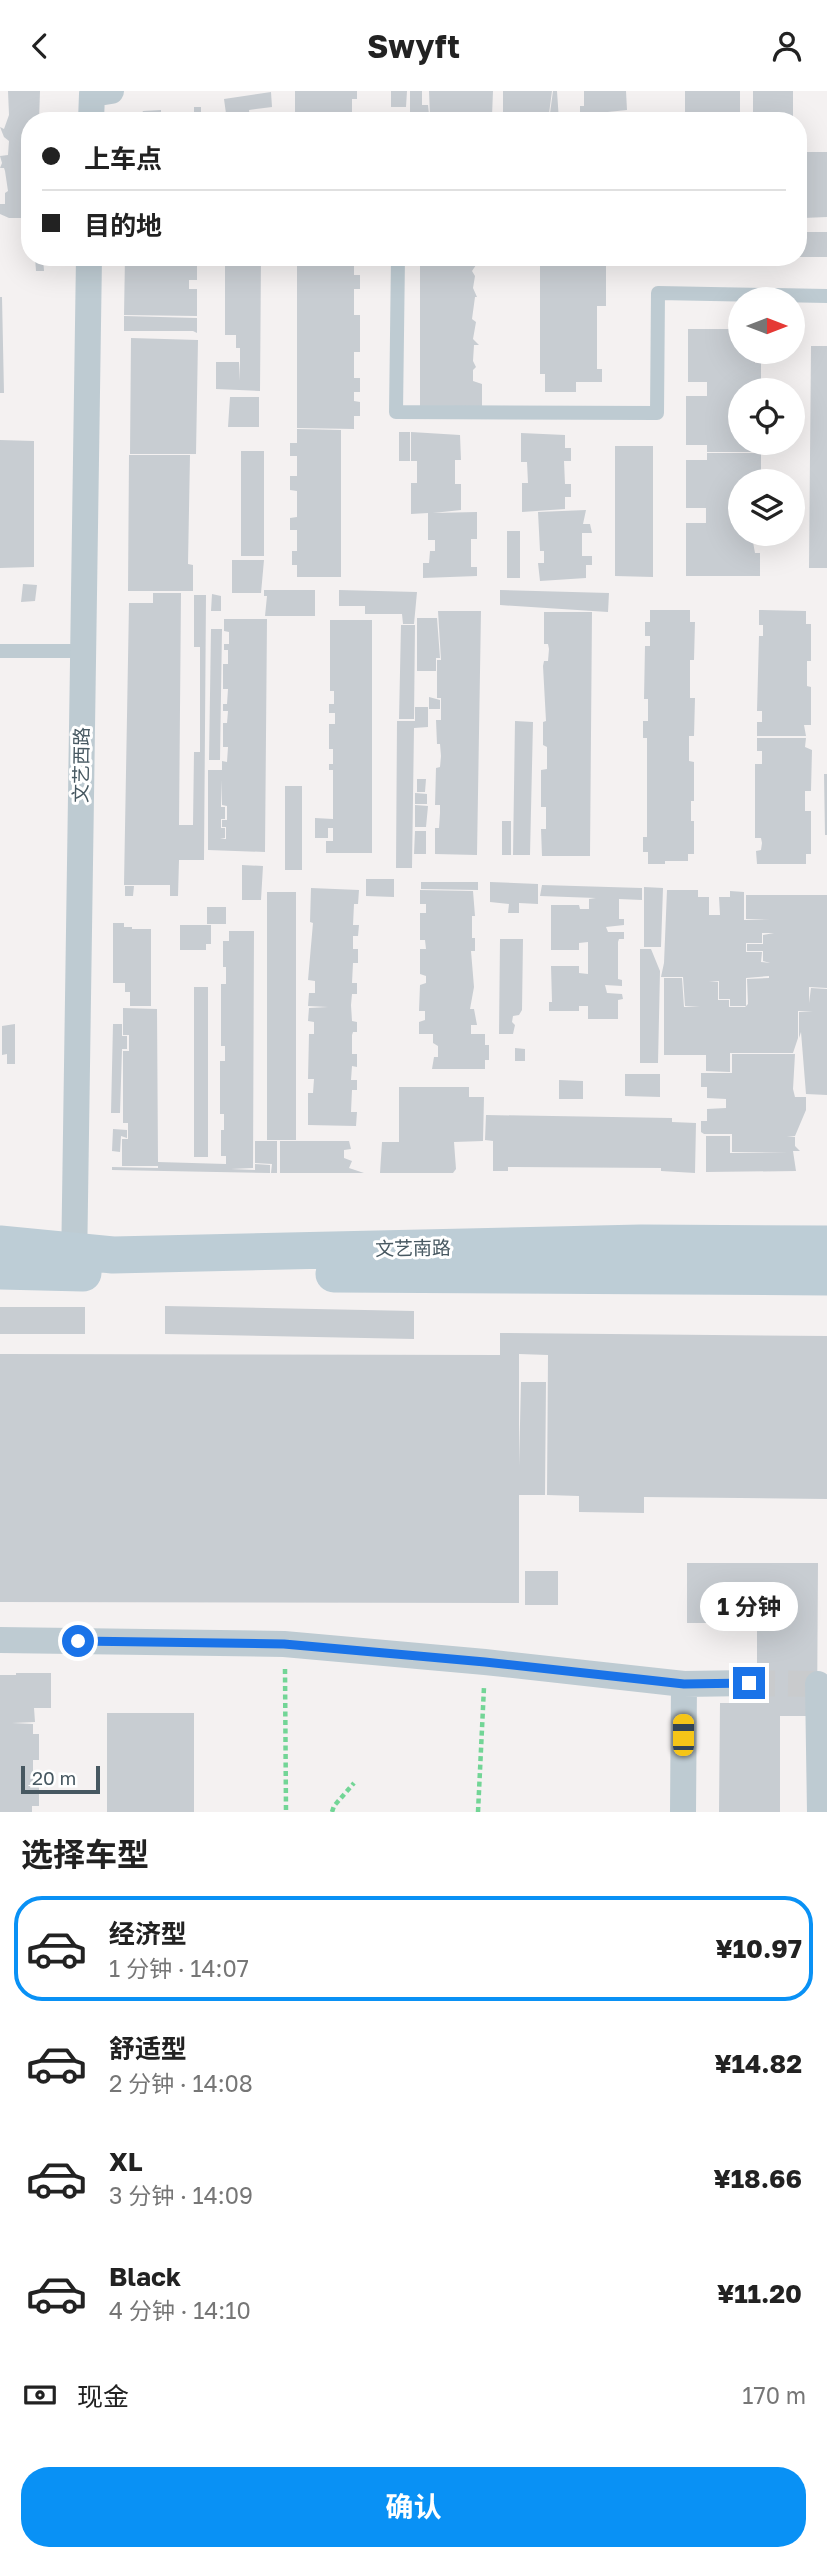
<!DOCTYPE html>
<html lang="zh">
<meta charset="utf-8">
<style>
:root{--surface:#fff;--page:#f6f6f6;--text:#222;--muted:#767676;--line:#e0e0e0;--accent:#0991f5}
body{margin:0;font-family:"Golos Text","Noto Sans SC",sans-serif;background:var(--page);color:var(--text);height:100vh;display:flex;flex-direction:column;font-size:26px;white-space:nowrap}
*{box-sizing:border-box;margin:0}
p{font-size:23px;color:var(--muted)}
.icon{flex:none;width:38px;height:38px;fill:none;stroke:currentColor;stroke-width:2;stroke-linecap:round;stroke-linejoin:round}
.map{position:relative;height:1721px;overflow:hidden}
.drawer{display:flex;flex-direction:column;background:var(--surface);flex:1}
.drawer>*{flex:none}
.hud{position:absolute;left:21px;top:21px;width:786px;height:154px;border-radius:28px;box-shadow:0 7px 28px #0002;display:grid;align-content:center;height:154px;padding:0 21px;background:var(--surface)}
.needle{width:46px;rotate:90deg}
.buttons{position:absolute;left:728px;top:196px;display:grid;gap:14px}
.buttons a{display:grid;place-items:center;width:77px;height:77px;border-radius:50%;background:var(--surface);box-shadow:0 7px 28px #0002;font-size:35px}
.scale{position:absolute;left:21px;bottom:18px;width:79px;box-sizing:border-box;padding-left:7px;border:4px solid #475861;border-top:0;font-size:19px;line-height:24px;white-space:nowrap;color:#475861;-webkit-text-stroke:5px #fff;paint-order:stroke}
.end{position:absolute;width:32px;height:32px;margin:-16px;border:9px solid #1a73e8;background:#fff;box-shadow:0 0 0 4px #fff}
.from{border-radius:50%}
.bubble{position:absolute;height:49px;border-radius:24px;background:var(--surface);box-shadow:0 7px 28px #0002;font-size:23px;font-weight:700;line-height:49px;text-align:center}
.car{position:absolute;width:21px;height:42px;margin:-21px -10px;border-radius:9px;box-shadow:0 0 5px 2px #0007;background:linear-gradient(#f5c518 24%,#345 0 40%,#f5c518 0 76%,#345 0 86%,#f5c518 0)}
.hud b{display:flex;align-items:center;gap:24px;height:66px;font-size:26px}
.hud b+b{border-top:2px solid var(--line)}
.hud i{width:18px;height:18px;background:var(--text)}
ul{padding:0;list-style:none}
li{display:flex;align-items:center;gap:21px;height:105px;margin:0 14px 10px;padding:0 7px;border:4px solid transparent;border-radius:28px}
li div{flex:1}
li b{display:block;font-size:26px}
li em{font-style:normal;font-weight:700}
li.current{border-color:var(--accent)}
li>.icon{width:63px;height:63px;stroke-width:1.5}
h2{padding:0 21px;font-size:32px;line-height:84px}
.pay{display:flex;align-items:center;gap:18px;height:77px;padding:0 21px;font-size:26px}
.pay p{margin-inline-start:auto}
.primary-button{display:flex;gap:14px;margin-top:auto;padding:14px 21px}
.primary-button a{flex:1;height:80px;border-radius:28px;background:var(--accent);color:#fff;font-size:28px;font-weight:700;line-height:80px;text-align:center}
header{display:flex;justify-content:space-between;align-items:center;height:91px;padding:0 21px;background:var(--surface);font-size:32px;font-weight:700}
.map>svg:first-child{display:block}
</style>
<header><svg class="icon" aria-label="back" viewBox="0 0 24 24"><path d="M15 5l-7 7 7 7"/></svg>Swyft<svg class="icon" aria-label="person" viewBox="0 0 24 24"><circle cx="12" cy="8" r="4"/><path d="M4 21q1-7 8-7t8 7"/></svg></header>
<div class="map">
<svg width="827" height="1721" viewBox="0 0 827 1721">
<rect width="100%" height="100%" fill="#f4f1f1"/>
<path fill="#c8cdd2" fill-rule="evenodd" d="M8,0H40L39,30H30V127H9L0,123V113H5V102L8,100L5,80L4,77H0L2,72L0,65L8,64L9,50L4,46L0,36L4,38L9,24Z
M295,0H357V8H352V30H295Z
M391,0H407L406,16H391Z
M410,0H422V14H428L429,23L410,26Z
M429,0H493L492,25H479V30H467V25H430Z
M503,0H552L548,30H503Z
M553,0H557L559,30H549Z
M584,0H626L627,19L598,22V30H580V15H584Z
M685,0H740V22H730V30H685Z
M753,0H793V30H753Z
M271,1L272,16L249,19L250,29L227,30L224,8Z
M194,16H201V30H194Z
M161,19V24H155V30H138L143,20Z
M453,26V30H415V27Z
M798,61H827V126L803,127V112H798Z
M798,141H827V166H798Z
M35,166H43L44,180H36Z
M125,166H189V171H197V189H189V198H197V225L124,224Z
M225,166H261L260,300L216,298V271H239L240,290V257H236V244H225Z
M297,166H360V174H354V184H360V198H354V224H360V261H354V287H360V301H354V310L360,311V325H354V338L297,337Z
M420,166H473L480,174H476L472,180L475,185L473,197L477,206H475L472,228L476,231L473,248L479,254H474L473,270L476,276L473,279V290L482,293V315H420Z
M551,166H606V215H597V278H602V291H576V301H545V283H540V173H551Z
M0,206H2L4,302H0Z
M124,225L197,227V242L193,240H124Z
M688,238H740V261H755V272H761V299H740V352H761V361H707V354H686V305H707V291H688Z
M131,247L198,249L196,363H130Z
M811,255H827V477H809Z
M230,306H259V336H228Z
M297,338L341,339V486H297V474H292V460H297V439H290V427L297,426V400L290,399V385H297V365H290V352H297Z
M399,341H410V370H399Z
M411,341L460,344L461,369H455V393H461V419L433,422L477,421V448H471V476H477V485L423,487V472H429L430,460H435V449H428V422L411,423V392H417V370H411Z
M521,342L565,344V357H571V370H564L565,393H571V406H565V418L522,421V392H528L527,371H521Z
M0,349L34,350V476L0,477Z
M615,355H653V486L615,485Z
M241,360H264V465H241Z
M707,362H761V388L755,390H740V443H760V451H753L755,462H760V485H686V432H706V417H686V369H707Z
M129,364H190L188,473L193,474V500H128Z
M586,419L583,433H590L592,442H582V465H592V474H586V487L540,490L538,472H544V460H540L538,421Z
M507,440H520V487H507Z
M232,469H264L261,502H232Z
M23,493L37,494L35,510L21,511Z
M264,499H315V525H265L267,505H264Z
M339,499L417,501L414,533H403L402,523H365V515H339Z
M500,499L609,502L608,521L500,514Z
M153,502H181L179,734H193L194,661H200V556H194V504H206L204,769H179L178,805H170V794H124L129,512H153Z
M212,503L221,505V520H211Z
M650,519H690V531H695L694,569H690V607H695L694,645H689V670L694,671V710H691V730H694V763H688V770H665V773H648V761H643V746H647V647H643V630H648V608H644L645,555H650V545H645V531H650Z
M759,519L806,520V533H811V570H807V595L811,596V634H804L806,645H757V631H762V620H757L759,545H763V534H759Z
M438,520H481L477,764L435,763V737H439L440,722V714H435L436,677L440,676L441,665L440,653H437L436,629H441V607H437V569H441Z
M544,521H592L590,765H542L541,738H546V716H541V679L547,678V656L543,654V631L546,630L543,575L544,570H548L549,558L548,553H544Z
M417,527H437L440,567H436V580H417Z
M224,528H267L265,761L208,759V679H222V670L227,671L228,656H223V632H227L228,620H223V613H227L228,598H223V573H228V559H224V553H229V541L224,540ZM221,689L222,714L227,715V729H222V736H226V748H220L225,747V737H221V728H225V716H221Z
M330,529H372V762H326V750H333V737H328V747H315V727L333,728V679H329V673H333V658H329V633H335V622H329V613H334V600H330Z
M401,534H415L414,628H399Z
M211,538H222L220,669H209Z
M429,606L440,609V618H429Z
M415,616H428V636L414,637L412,777H396L397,630H415Z
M515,630L533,631L530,764H513Z
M757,647H806L805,656L812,659L811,700H805V720H811V763H806V773H757L756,760L761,759L762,752L761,747H755V673H762V660H757Z
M824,683H827V744H825Z
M417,688H426L425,701H417Z
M285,695H302V779H285Z
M415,702L427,703V713H415Z
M415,714L428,715L426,736H415Z
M502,730H511V764H502Z
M415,740H426V763H414Z
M242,774L263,775L261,809H242Z
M366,788H394V806L366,805Z
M421,791H478V799L421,798Z
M490,791L538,793V813L519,812V822H508L509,813L490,811Z
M542,794L642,797V809L619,808V828H624V834L606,836L608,841H624V848H619L618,851V888L622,889V895L605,894L607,902L622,903L623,908L618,909V928H588V915H579V920H549V911H552L551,875H579V882L588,883V851L579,852V859H551V814H579L580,818H589V808L596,807L540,805Z
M125,795H134L133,805H125Z
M644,796L663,797L661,856H644Z
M311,797L359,799L358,813H354L353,834H359L358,845H353V858H358V872H353L352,892H357V903H352L351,914L352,930L357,931V941H353L352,944V963H357V976L352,975L351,989H357V999H352L351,1021H357L356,1035L308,1034V1002H313L314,988H308L309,943H314V931L308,930L309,917L328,916L308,915L309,902H315V890L308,889L313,832L310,831Z
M420,799L473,800L475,825H472V847H475V860H471L474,896L470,918H474L477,934H471V943H485V954H489V969H485V978H432L434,966H438V955L433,952V943H419V931L425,929V920H419L420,894L426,892V885L420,883V858H426L425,849H420V822H426V813H420Z
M667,799H698V806H709V824H720L719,806H730V800L744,801V829H770L746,828V804H827V897L809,896V912L811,897L827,898V1004L806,1003L801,941L799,947V921L813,920H798V947L793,962H730V981L706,980V964H664V887H682L684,916H700L685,915L683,886H661L664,872ZM762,842H774L763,844V853H747V860H763V870L770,872L761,871L762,861H746V852H762ZM769,885V887L747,888L748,913L745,916H729V909H718V891H709L719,890V908H730V904V915H746V887Z
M267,801H296V1049H267Z
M207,816H226V833H207Z
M113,832H124V836H132V838H151V915H130V901H125V892H113Z
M180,834H211V853H206V859H180Z
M229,840H254L253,1077L231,1078L255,1079V1073L270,1074V1082L112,1079V1076L158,1077V1075H122V1048H128V1032H123V960H129V944H123V917L157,918L158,1071L226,1073V1078V1065H221V1039H224V1023H220V970H225V955H221V893H226V876H223V850H229Z
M500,848H523L522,919L519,924L513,925L512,931L515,934L513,943H499Z
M640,858H651L660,880L658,972H640Z
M194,896H208V1066H194Z
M15,933V973H7V963L2,964V935Z
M113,933H122V945H127V958H122L120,1022H111Z
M515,957L525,958V970H515Z
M732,963H795L793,998L795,1006H806V1019L795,1045H787L795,1046V1055L800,1060H793L796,1080L706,1081V1045H730V1062H788L732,1061V1043H704L701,1041V1030H707V1018L726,1017V1008L707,1007V996H701V982H732Z
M625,983H660V1006L625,1005Z
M559,989L583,990V1008H559Z
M399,996H469V1006H484L483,1050L454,1051L456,1078L453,1082H380L382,1051H399Z
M486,1024L672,1027V1031L696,1032L695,1082L661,1080V1077L516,1076H508V1080H493V1050L485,1049Z
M113,1038L127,1039V1047L121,1045L120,1061L112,1060Z
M255,1050H277V1082H271L272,1073L255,1072Z
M280,1050H349L351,1058L344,1059V1067L352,1070L349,1077L364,1082H280Z
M165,1215L414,1220V1248L165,1243Z
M0,1216H85V1243H0Z
M500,1242L827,1245V1408L644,1406V1422L579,1421V1405L547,1404L548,1264L519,1263V1375L521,1291H546L545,1404H519V1512L0,1511V1263L500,1264Z
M687,1472H818L817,1625H780V1721H719L720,1612H757V1532H687Z
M525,1480H558V1514H525Z
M16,1582H51V1617H34L35,1631L12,1632L33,1633V1643H39V1669H33V1689H39V1715H32V1721H0V1584H16Z
M107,1622H194V1721H107Z"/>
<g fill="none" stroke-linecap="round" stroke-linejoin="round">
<path stroke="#c9cbcd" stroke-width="26" stroke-dasharray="26 13" stroke-linecap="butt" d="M749,1592L818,1593"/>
<path stroke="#72d596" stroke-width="4.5" stroke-dasharray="5 3.5" stroke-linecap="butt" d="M285,1578L286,1721
M332,1721L334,1715L354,1692
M478,1721L484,1596"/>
<path stroke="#becbd2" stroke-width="14" d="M398,166L396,321L657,322L658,202L827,205
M0,560H82"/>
<path stroke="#becbd2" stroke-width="26" d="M91,30L92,3L111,0
M74,1177L89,166
M0,1549L284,1553L485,1571L684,1593L749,1592
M818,1593L820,1721
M683,1721L684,1593"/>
<path stroke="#bdcdd6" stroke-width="37" d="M0,1153L113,1164L641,1152L827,1153
M0,1180L83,1182
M334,1183L827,1186"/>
</g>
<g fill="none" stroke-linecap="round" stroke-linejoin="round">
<path stroke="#1a73e8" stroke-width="9" d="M78,1550L284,1553L485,1571L684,1593L749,1592"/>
</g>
<g text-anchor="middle" stroke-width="6" stroke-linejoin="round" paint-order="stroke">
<g font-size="19" fill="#475861" stroke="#fff">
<text transform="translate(81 674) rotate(-89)" y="7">文艺西路</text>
<text transform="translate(413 1157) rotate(-1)" y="7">文艺南路</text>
</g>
</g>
</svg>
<div class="buttons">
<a><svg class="needle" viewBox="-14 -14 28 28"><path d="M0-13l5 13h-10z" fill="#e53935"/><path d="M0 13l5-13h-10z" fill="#767676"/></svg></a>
<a><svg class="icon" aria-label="locate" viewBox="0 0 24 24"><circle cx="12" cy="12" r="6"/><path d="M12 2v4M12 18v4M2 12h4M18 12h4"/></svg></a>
<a><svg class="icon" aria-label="layers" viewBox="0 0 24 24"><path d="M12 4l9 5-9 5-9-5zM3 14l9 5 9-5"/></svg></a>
</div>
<div class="scale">20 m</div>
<i class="end from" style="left:78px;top:1550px"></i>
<i class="end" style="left:749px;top:1592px"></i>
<div class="bubble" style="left:700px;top:1491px;width:98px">1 分钟</div>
<i class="car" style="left:683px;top:1644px;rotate:0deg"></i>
<div class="hud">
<b><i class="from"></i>上车点</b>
<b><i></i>目的地</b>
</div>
</div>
<section class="drawer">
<h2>选择车型</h2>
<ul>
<li class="current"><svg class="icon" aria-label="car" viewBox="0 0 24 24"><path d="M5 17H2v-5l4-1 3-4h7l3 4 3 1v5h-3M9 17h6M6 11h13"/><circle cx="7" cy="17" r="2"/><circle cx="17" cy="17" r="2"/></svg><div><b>经济型</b><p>1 分钟 · 14:07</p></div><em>¥10.97</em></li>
<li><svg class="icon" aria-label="car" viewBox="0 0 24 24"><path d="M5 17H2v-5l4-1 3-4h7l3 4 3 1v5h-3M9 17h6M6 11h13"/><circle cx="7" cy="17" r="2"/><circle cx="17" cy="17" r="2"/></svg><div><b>舒适型</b><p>2 分钟 · 14:08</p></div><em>¥14.82</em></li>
<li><svg class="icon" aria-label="car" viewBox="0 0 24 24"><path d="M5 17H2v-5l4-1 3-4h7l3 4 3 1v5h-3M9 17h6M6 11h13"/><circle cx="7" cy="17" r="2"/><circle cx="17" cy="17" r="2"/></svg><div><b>XL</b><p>3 分钟 · 14:09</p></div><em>¥18.66</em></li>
<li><svg class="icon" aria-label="car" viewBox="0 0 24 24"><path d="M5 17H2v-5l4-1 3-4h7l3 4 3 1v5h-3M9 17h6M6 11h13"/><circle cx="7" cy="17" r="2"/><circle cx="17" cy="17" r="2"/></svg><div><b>Black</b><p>4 分钟 · 14:10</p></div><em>¥11.20</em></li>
</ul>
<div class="pay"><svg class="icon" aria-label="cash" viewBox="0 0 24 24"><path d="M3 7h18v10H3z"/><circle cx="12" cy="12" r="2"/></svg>现金<p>170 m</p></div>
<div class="primary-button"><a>确认</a></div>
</section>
